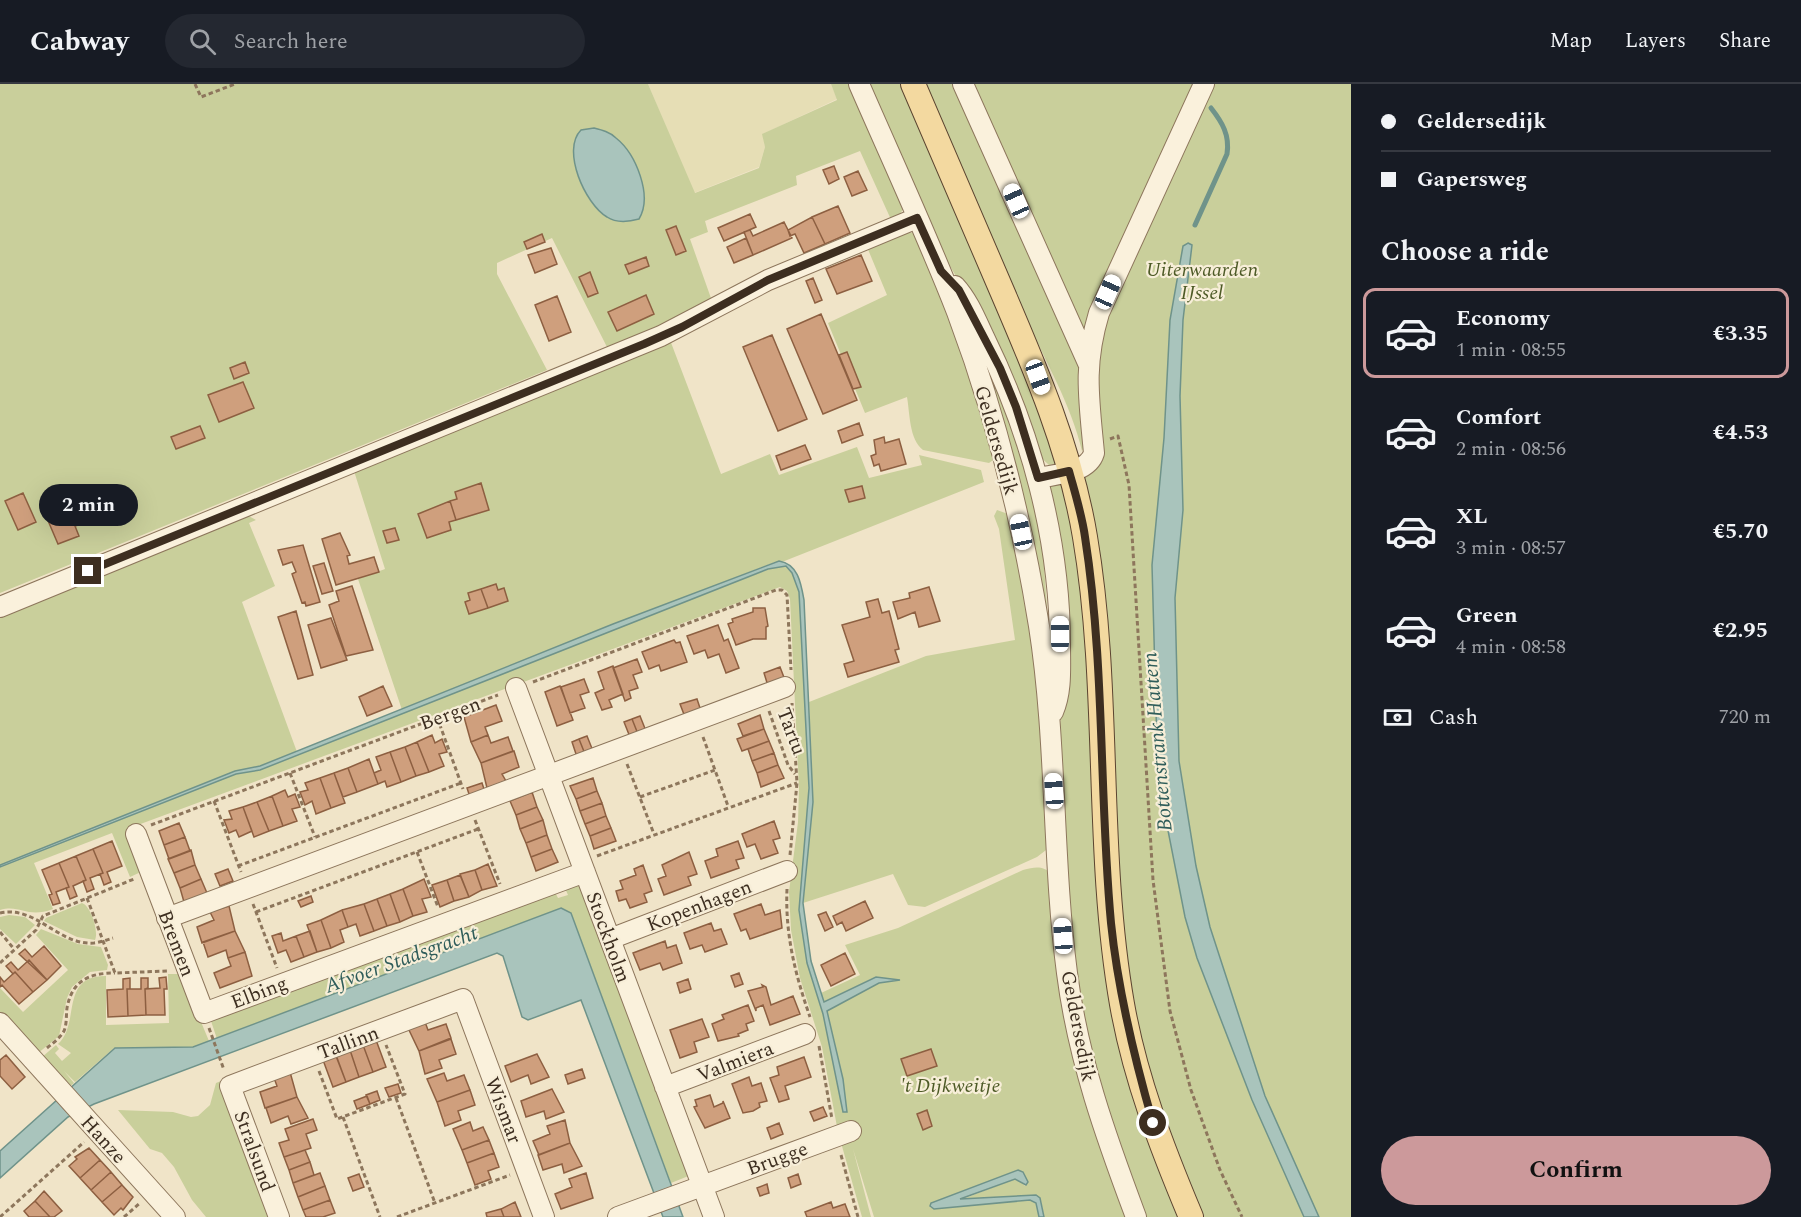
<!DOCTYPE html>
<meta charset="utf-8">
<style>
:root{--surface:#171b24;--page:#242831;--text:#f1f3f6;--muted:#9ea1a6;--line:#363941;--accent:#cc999b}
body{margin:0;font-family:Spectral,serif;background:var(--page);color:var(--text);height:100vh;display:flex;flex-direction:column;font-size:22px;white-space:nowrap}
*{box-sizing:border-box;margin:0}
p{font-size:20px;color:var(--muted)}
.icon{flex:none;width:33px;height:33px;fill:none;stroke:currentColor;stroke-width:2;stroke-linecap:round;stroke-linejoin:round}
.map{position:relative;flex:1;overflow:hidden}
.drawer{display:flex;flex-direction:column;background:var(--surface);width:450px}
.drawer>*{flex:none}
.top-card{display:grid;align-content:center;height:132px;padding:0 30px;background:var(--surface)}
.end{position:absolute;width:27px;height:27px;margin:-14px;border:8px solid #3d2e20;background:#fff;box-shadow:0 0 0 3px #fff}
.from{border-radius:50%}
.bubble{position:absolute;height:42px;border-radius:21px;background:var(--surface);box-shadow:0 6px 24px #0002;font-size:20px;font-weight:700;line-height:42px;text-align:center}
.car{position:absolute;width:18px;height:36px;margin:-18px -9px;border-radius:8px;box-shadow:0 0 4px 2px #0007;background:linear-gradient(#fff 24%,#345 0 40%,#fff 0 76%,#345 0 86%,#fff 0)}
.top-card b{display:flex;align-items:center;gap:21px;height:57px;font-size:22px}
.top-card b+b{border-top:2px solid var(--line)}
.top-card i{width:15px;height:15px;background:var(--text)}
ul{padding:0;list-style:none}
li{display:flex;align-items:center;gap:18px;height:90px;margin:0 12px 9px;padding:0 18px;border:3px solid transparent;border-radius:12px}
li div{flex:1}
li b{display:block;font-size:22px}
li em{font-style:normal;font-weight:700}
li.on{border-color:var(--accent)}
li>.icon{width:54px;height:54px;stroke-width:1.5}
h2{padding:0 30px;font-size:27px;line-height:72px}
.pay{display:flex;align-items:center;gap:15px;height:66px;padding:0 30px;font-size:22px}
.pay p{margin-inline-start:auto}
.action{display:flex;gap:12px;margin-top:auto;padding:12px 30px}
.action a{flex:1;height:69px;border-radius:36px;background:var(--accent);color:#111;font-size:24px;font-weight:700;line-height:69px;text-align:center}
header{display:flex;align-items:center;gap:36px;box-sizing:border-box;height:84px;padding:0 30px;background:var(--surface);border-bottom:2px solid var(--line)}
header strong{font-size:28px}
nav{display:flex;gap:33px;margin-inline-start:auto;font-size:21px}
.search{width:420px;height:54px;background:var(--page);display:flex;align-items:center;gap:15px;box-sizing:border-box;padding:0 21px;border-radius:33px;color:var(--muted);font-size:22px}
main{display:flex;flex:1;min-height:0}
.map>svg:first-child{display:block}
</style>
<header>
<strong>Cabway</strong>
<div class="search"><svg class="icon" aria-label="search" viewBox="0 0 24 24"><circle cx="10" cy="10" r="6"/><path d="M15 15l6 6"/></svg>Search here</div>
<nav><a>Map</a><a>Layers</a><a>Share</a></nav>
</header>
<main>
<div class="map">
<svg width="1351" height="1133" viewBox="0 0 1351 1133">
<rect width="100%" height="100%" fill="#f0e4c8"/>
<path fill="#e6deb5" d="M648,0H831L837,15L763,50L765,63L759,83L694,109Z"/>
<path fill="#c9cf9b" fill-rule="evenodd" d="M0,0H648L695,109L759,84L765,63L762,50L837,16L831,0H851L904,124L893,140L860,67L796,92L797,101L705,137L708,148L690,155L712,217L608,265L552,154L497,179V190L547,286L0,509ZM594,44C626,53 637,85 645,113L630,137C622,137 614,137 607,133C585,121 561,66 581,46Z
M867,0H904L1046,342L1057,379L1049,381L1036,369L973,221L947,177Z
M926,0H1351V1133H1202L1157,1017L1129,911L1081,393L1087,359L1082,367C1071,320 1045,277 1025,232C991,155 960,77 926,0Z
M909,148L915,150L935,189L997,373L989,379L923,366C909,355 910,330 907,313L865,329L828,239L887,211L867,163L900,149Z
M969,234L1018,346L1042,453L1049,553Z
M670,256L721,390L770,370L779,391L857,363L869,394L922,381L919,371L981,386L984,398L782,478H775L402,626L358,495L385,485L354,387Z
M1061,396L1080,484L1127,993L1140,1035L1179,1133H1144L1108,1041L1072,878L1059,657L1063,599L1049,408L1051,402Z
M997,426L1008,430L1036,573L1050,763L1037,773L925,823L908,821L893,790L803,819L813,718L809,618L926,572L1015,556L999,445L994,432Z
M247,431L256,436L249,439L275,502L242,518L297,668L256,684L235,687L0,781V527Z
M777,482H786L792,489L799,508L809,689L808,734L799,826L807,879L823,930L843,1028L824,927L871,895L824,918L821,909L860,891L845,861L898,844L1023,786C1035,783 1042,781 1052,790L1128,1133H1044L1041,1117L1034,1111L960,1116L1015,1095L1020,1096L1025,1102L1028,1098L1022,1087L930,1123L934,1125L1030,1116L1036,1118L1039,1133H874L853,1065L871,1133H862L838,1048L822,963L800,894L791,846L789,808L798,738L799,704L790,515L787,507L780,503L127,745L143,787L130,793L112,749L34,779L53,825C27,835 21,820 0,826V783L236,690L260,686L555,567Z
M578,800L582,803L691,1091L671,1099L571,829L562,824L217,955L210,934L554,806L558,814L568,811L564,802Z
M82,819C91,822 99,848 95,856L77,853L44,837L46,834Z
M9,831L25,833L35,841L16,860L0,845V833Z
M41,845L78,860L101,863L108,881L107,886L90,888L72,903L67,914L59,952L37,970L0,929V904L23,928L68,886L36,851Z
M168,890H181L209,957L193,963L114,964L75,998L64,987L74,999L68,1004L41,974L56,961L59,965L55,969L62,977L71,969L58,960C81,939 59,892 106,892V941L169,939Z
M221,997L272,1133H206L192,1116L174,1083L162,1069L150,1065L118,1026L173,1028L191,1033L198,1032L210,1021L216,999Z"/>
<path fill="#a9c4bc" stroke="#6f938a" stroke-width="1.5" d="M594,44C602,46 610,48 616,54C636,70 653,112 639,135C628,138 616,139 607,133C585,120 561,66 581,46Z
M1188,159L1192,161L1183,236L1180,312L1183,426L1175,514L1179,677L1196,782L1210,843L1265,1012L1319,1133H1304L1252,1016L1197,874L1185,833L1162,716L1157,664L1152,481L1164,354L1170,236L1183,162Z
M779,477C798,480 801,499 804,516L813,718L803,819L811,877L824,918L876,893L900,896L879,899L827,927L843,995L847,1028H843L823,930L807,879L799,826L809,704L799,508L792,489L786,482L768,485L260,686L236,690L0,783V781L235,687L260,682L613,540Z
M561,824L571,829L683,1133H663L581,916L528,936L522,933L503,872L497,869L94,1020L68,1033L0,1094V1067L115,964L193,963Z
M1018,1086L1023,1088L1028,1098L1026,1101L1015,1095L960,1115L1036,1111L1040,1114L1044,1133H1039L1036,1119L1030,1116L934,1125L930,1122L931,1119Z"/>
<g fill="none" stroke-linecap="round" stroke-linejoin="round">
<path stroke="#6f938a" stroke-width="5" d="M1195,141L1227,70C1230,51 1222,38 1211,24"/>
</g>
<path fill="#cf9f7d" stroke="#8d5f41" stroke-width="1.5" d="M834,82L839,95L829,100L823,86Z
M858,87L867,106L852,112L844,93Z
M838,122L850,149L825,160L812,133Z
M750,130L756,143L724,157L718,144Z
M812,133L825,160L804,169L795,150L790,152L788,146Z
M784,138L792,154L753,171L744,148L750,146L753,152Z
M676,142L686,167L676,171L666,146Z
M542,150L545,158L527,165L524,158Z
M746,154L753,171L734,179L727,163Z
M551,164L557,180L535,189L528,171Z
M861,171L872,197L837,210L826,185Z
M646,173L649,182L629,190L625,181Z
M590,188L598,209L588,213L579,193Z
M813,194L822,216L815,219L806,197Z
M646,211L654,230L617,247L608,228Z
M557,212L571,248L549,257L535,221Z
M821,230L857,316L823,330L787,245Z
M772,251L807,335L778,347L743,263Z
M847,268L861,303L853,305L839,271Z
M245,278L249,289L234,295L230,284Z
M243,298L254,324L219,338L208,311Z
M859,339L863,351L842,359L838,347Z
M200,342L205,354L176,365L171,353Z
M884,353L885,359L899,355L906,380L881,387L879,380L874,382L871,372L876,370L874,356Z
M805,361L811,375L781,386L776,372Z
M481,399L489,426L456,436L450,417L457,415L455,408Z
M862,402L865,414L849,418L845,406Z
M23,409L36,438L18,446L5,417Z
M84,412L94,436L75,442L79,452L58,460L46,432L69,422L71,424L69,419Z
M450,417L456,436L449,438L451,446L427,454L418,430Z
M395,444L399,456L387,459L383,447Z
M340,449L350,471L347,472L349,480L374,473L379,488L336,501L322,455Z
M303,461L320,518L306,522L305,518L302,519L292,490L296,488L292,478L283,481L278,466Z
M324,479L333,507L322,510L313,482Z
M496,500L498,506L504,504L508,517L488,524L481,505Z
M352,502L373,566L346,572L329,521L339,517L336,507Z
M929,503L940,537L919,543L915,528L898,535L893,518L910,514L909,509Z
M481,505L488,524L469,530L465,518L470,516L468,509Z
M878,515L882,529L889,527L899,565L895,566L899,578L848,593L844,580L854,577L842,541L870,533L866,518Z
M753,524H765L768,542L766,543V555H753L736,561L728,540L733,538L732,535L753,528Z
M296,527L313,591L298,595L278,533Z
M331,534L347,576L321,584L308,541Z
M718,541L724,557L728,555L739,584L726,589L719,570L708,574L705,566L694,570L687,552Z
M674,556L676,559L680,558L687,578L661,587L659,581L649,585L642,568Z
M637,575L642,588L633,591L638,604L629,607L631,614L625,617L613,584Z
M613,582L623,610L609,616L612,623L602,626L595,609L604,605L598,588Z
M780,583L785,596L768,602L764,589Z
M584,595L589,608L580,611L585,624L570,629L561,603Z
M383,602L392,622L367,632L359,613Z
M560,602L573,636L557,642L545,608Z
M697,615L701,627L685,633L680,620Z
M496,621L502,637L485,643L488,651L471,658L464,633Z
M760,631L764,645L743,652L738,640Z
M640,632L646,647L638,650L632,635Z
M632,635L638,650L630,653L624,638Z
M764,645L769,657L742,667L737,655Z
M432,651L435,659L442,655L447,668L439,670L444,682L429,688L417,658Z
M488,651L491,659L508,653L513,667L481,679L471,658Z
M587,652L593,667L585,670L579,655Z
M579,655L585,670L577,673L572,658Z
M769,657L774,669L752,677L748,665Z
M417,658L429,688L416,692L405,663Z
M405,663L416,692L401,698L390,668Z
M514,667L519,683L502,690L506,697L487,704L481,679Z
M390,668L401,698L387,703L385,697L378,700L374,689L381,686L376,673Z
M774,669L778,681L757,689L752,677Z
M369,675L378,700L357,708L348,684Z
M778,681L784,694L761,703L757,689Z
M348,684L357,708L343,713L334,689Z
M334,689L345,719L331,724L320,694Z
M320,694L331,724L316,730L312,717L305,721L300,708L308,706L305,699Z
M593,694L597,707L576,715L570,702Z
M482,699L485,708L470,713L467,704Z
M285,706L288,713L295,710L300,723L292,725L297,737L283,742L272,712Z
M597,707L602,719L580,727L576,715Z
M532,708L537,723L516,731L510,717Z
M272,712L283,742L269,747L257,718Z
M257,718L269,747L254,753L243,723Z
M602,719L606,732L585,740L580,727Z
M243,723L252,747L239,753L236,746L229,749L224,736L232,735L229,727Z
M537,723L543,736L520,745L516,731Z
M606,732L611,744L590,752L585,740Z
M543,736L547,751L526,759L520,745Z
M774,737L780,754L773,756L778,769L761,775L755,760L747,763L742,750Z
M179,739L185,753L164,761L159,747Z
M611,744L616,757L594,765L590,752Z
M547,751L552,765L531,773L526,759Z
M185,753L190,767L169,775L164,761Z
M112,757L122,782L107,788L111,798L104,801L100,790L103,789L93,765Z
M738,757L744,774L736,776L739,784L711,794L705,777L718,772L716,765Z
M93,765L103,789L90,794L94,805L87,808L83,797L86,796L76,772Z
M552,765L558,778L536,787L531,773Z
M191,766L195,781L174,789L168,775Z
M689,768L697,790L688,793L691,801L664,811L658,795L666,792L662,781Z
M76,772L86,796L73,802L77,812L70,815L66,804L69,803L59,779Z
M59,779L69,803L56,808L60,819L53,821L49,811L52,810L42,786Z
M488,780L497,802L482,806L475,786Z
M195,781L201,795L180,804L174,789Z
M643,781L652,807L644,810L647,818L630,824L626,815L619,817L616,807L623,805L620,797L636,791L634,785Z
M228,785L233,797L220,802L215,790Z
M475,786L482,806L469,813L460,790Z
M460,791L469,813L454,817L447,796Z
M201,795L207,809L184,818L180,804Z
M424,795L431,813L422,815L427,828L413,832L403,805Z
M447,796L454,817L440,823L432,801Z
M403,805L413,832L400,838L390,810Z
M390,810L400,838L387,842L377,815Z
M311,812L313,818L301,823L298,817Z
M377,815L387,842L374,847L364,820Z
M865,817L873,834L846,847L842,838L837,841L833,832Z
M364,820L374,847L360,852L356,840L348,843L342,826Z
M761,820L765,831L780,826L782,844L750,855L746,845L741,847L734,830Z
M229,822L235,847L202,859L197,843L214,836L210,828Z
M342,826L348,843L340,846L344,858L331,864L321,836Z
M826,828L833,843L825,847L818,831Z
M321,836L331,864L317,868L307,841Z
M711,839L714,847L721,845L727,860L705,868L702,861L690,865L684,849Z
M235,847L245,868L228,874L226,866L208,873L203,858Z
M310,847L317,868L304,873L296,852Z
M281,849L283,857L296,852L304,873L291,878L286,866L278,869L272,852Z
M665,857L667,864L676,861L682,879L663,886L660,879L640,886L633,869Z
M44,862L61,882L47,896L19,870L25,865L32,873Z
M245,868L252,892L220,904L214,889L231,882L228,874Z
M845,869L855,890L831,902L821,881Z
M29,876L47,896L33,908L15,888L13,890L6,882L11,878L18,886Z
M15,888L33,908L19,920L2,901L0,903V893L4,898Z
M739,889L743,900L735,903L731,892Z
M166,893L167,905H164L165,931H146L145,905L160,904L159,894Z
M130,894V905H127L128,932L108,933L107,906L123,905V895Z
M141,894H148V904L145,905L146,931L128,932L127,905H141Z
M688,895L691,905L680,909L677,899Z
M762,901L766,903L771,921L793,912L800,930L770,941L763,921L756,924V927L748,907L763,903Z
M748,921L754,937L746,940L748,946L738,950L739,952L718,957L712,940L724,935L722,931Z
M702,935L709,953L694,958L697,968L680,974L670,946Z
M425,938L428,946L446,940L451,954L419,967L408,944Z
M451,955L456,970L439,976L442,984L425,990L419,967Z
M376,956L386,983L373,988L363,961Z
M363,961L373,988L359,993L350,966Z
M931,965L937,982L907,992L901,975Z
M350,966L359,993L346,998L336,971Z
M537,970L549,993L531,1000L528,991L511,998L505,982Z
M6,971L25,993L12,1005L0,992V976Z
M336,972L346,998L333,1003L323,976Z
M804,973L811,993L785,1002L789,1015L779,1018L770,994L779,991L777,983Z
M582,985L585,994L568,1000L565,991Z
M290,988L297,1013L265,1024L260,1008L277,1002L274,994Z
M444,989L447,997L464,991L470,1006L437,1018L427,995Z
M749,993L752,1002L761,999L767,1017L759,1019L760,1023L753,1027L743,1029L732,1000Z
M398,1000L401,1009L389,1013L385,1004Z
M552,1005L564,1028L546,1035L544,1027L526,1033L521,1017Z
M470,1006L475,1021L458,1027L461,1036L445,1042L437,1018Z
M377,1007L380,1016L370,1020L366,1011Z
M710,1011L714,1023L723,1019V1017L730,1034L705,1044L694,1023L697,1022L695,1016Z
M367,1012L370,1020L357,1025L354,1017Z
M297,1013L308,1034L291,1040L288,1032L271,1039L266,1024Z
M823,1023L827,1032L814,1037L810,1028Z
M927,1026L932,1042L923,1046L917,1030Z
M313,1035L317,1046L306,1050L311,1064L284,1073L279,1059L289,1056L285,1045Z
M565,1036L570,1059L539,1071L533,1057L550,1050L547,1042Z
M470,1038L473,1047L483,1043L489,1056L462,1066L453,1045Z
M779,1039L783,1050L771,1055L767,1044Z
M489,1056L494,1069L467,1079L462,1066Z
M570,1059L582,1082L564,1089L562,1080L543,1086L538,1071Z
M89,1064L100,1076L80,1094L69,1082L77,1075L75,1073Z
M305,1066L310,1078L289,1086L284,1073Z
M494,1069L499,1083L488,1087L491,1095L475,1101L467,1079Z
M100,1076L111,1088L91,1106L80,1094Z
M310,1078L314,1091L293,1099L289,1086Z
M111,1088L122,1101L102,1118L91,1106Z
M320,1089L325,1102L298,1113L293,1099Z
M586,1089L593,1114L561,1125L555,1110L572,1103L569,1095Z
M359,1090L364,1103L353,1107L348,1094Z
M798,1090L801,1100L791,1104L788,1094Z
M767,1100L769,1109L760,1112L757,1104Z
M122,1101L133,1113L123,1126L121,1124L114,1131L102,1118Z
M325,1102L330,1116L303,1126L298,1113Z
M44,1107L62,1127L54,1133H50L35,1117Z
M330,1116L335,1129L323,1133H306L303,1126Z
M35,1117L50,1133H29L24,1127Z
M515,1118L521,1133H504L501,1125Z
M831,1118L833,1124L845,1120L850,1133H807L805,1128Z
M501,1125L504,1133H487L486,1129Z"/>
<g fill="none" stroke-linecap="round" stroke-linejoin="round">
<defs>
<path id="minor" d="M859,0C892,76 927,151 957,228C995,329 1022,436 1039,542C1057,657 1052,774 1067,889C1078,975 1106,1053 1136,1133
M963,0L1088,279
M955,202C968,216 976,236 984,253C1031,349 1060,455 1060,561C1060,584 1062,607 1053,628
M1038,394C1057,390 1088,389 1094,369C1089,315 1083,282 1099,229L1204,0
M0,523L661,252L768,196L917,134
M516,604L714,1133
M136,750L204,929L585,788
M167,834L785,603
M610,855L787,787
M0,939L175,1133
M665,1003L805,950
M279,1133L230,1002L463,915L544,1133
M618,1133L851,1047"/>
<path id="major" d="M913,0C942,69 972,138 1002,207C1036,286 1071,368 1085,453C1111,607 1095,765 1122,920C1135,994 1162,1064 1191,1133"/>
</defs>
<use href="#minor" stroke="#8d765c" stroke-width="22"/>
<use href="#major" stroke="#5b4430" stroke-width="26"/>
<path stroke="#8d765c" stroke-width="3" stroke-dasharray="4.5 3" stroke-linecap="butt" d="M195,0L201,13L235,0
M1110,355L1118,352L1129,401L1153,796L1170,927L1191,1006L1220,1086L1242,1133
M533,598L776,506H782L787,511L791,586
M769,627L788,681L795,690
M437,633L463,705
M703,653L728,722
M627,680L654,750
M290,689L315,753
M640,713L715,686
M214,717L241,788
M475,736L500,800
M151,741L498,611
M417,768L438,823
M790,771L797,699L792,619
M597,772L797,699
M238,782L461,699
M787,805C785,850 795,890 810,933
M87,814L115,889L168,887
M253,820L277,884
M256,828L478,745
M0,829C36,821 59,862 94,859C101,858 107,856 113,854
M0,848L14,865
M0,879L36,846L43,832L134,795
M209,944L224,986
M819,962L832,1035
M47,964C53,959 60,954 64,947C67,940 66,931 67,924C72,896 90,889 115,889
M319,987L337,1035L405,1010L386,961
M396,1014L435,1119
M343,1033L380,1133
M841,1071L858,1133
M0,1133L84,1058
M124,1133L140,1119
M397,1133L510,1091"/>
<use href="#minor" stroke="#faf1dc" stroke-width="20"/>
<use href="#major" stroke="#f3d9a0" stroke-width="24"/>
</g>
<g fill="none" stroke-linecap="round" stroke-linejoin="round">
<path stroke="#3d2e20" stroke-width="8" d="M88,487L644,260L682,243L768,196L917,134L941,187L959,206L1000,284L1016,323L1038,394L1069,387C1075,409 1082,431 1085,453C1105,581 1099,710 1111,839C1118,907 1134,973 1153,1039"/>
</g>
<g text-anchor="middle" stroke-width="4.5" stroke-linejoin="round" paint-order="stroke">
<g font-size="20" font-style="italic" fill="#4d5a26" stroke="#f7eed8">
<text x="1202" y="192">Uiterwaarden<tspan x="1202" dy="23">IJssel</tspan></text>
<text x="950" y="1008">'t Dijkweitje</text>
</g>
<g font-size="20" fill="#3d2e20" stroke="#f7eed8">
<text transform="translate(997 356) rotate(74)" y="7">Geldersedijk</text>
<text transform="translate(450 629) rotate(-20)" y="7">Bergen</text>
<text transform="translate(792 647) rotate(69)" y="7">Tartu</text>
<text transform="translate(699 821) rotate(-21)" y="7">Kopenhagen</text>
<text transform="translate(609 853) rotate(70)" y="7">Stockholm</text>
<text transform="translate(177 859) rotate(69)" y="7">Bremen</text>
<text transform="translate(259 908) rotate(-21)" y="7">Elbing</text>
<text transform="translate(1079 942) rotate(79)" y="7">Geldersedijk</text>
<text transform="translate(348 958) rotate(-20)" y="7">Tallinn</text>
<text transform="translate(735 977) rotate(-21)" y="7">Valmiera</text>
<text transform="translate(504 1026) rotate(69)" y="7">Wismar</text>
<text transform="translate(104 1055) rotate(48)" y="7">Hanze</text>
<text transform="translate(255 1067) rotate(70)" y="7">Stralsund</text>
<text transform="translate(777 1074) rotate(-20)" y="7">Brugge</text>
</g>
<g font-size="21" font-style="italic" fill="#2f5d5a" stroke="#f7eed8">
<text transform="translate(1157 658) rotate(-95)" y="7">Bottenstrank Hattem</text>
<text transform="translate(401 875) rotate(-20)" y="7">Afvoer Stadsgracht</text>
</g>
</g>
</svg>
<i class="end from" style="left:1153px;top:1039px"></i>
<i class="end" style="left:88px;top:487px"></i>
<div class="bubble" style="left:39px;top:400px;width:99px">2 min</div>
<i class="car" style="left:1016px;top:117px;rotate:336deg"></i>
<i class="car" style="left:1108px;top:208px;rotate:24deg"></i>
<i class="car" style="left:1038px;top:293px;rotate:160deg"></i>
<i class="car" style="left:1021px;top:448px;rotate:348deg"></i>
<i class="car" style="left:1060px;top:550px;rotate:0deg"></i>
<i class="car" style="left:1054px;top:707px;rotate:356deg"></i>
<i class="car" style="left:1063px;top:852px;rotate:356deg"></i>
</div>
<section class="drawer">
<div class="top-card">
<b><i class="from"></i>Geldersedijk</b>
<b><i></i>Gapersweg</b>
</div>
<h2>Choose a ride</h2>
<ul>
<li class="on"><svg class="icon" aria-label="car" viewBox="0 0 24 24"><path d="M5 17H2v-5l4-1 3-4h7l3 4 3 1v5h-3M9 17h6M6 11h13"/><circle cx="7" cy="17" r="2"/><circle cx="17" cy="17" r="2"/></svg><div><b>Economy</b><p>1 min · 08:55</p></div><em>€3.35</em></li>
<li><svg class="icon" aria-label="car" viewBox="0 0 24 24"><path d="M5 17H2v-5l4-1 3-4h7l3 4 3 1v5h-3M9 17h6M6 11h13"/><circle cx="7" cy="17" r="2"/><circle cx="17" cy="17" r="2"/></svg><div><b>Comfort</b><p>2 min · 08:56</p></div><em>€4.53</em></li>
<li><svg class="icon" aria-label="car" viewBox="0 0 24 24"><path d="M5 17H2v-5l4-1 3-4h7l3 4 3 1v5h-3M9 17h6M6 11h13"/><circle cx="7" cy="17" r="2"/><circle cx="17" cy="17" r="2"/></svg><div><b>XL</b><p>3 min · 08:57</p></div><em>€5.70</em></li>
<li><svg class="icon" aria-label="car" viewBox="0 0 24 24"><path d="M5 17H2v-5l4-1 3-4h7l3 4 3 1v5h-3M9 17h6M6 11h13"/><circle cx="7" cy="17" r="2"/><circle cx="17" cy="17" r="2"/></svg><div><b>Green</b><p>4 min · 08:58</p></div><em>€2.95</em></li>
</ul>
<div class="pay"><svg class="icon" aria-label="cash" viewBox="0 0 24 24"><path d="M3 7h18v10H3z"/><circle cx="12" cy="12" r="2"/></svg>Cash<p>720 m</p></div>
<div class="action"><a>Confirm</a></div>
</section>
</main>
